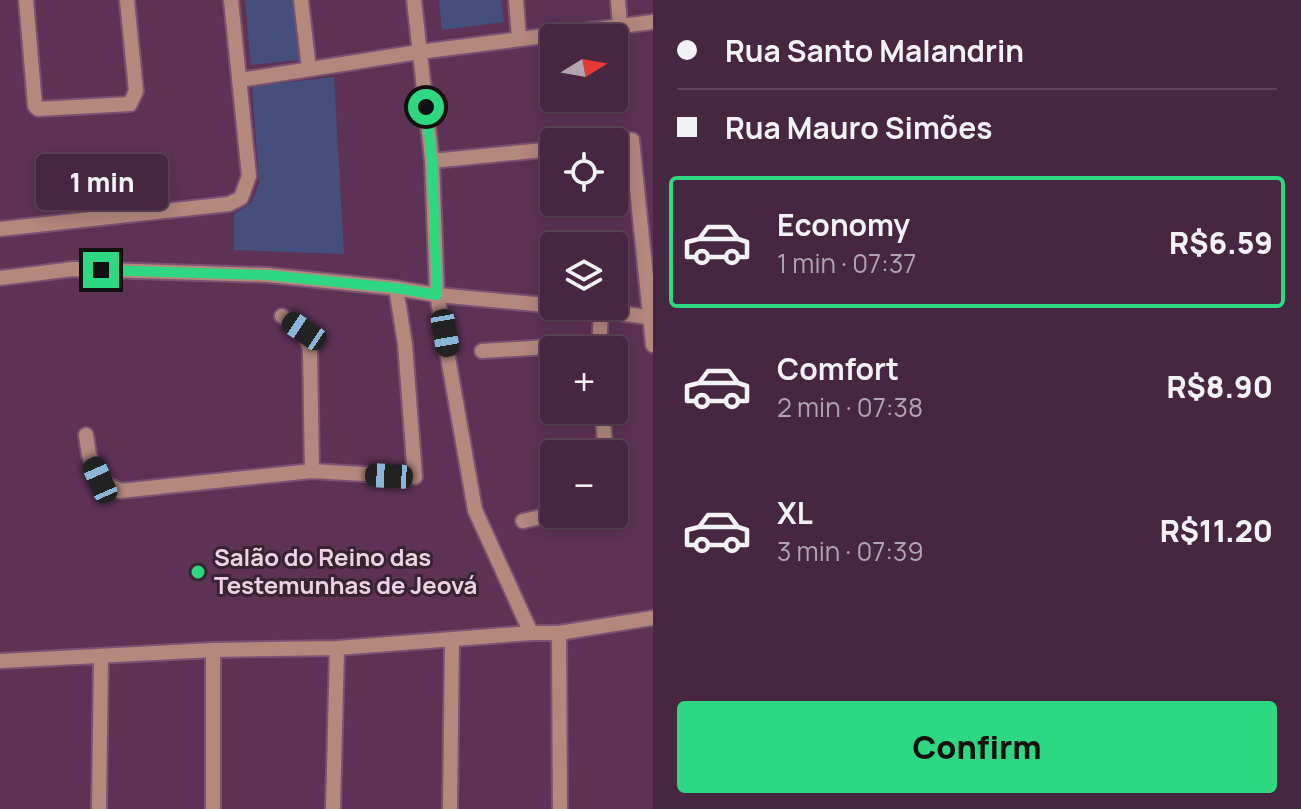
<!DOCTYPE html>
<meta charset="utf-8">
<style>
:root{--surface:#462640;--page:#4d2e47;--text:#f1f3f6;--muted:#b0a5b1;--line:#5e4359;--accent:#2ed883}
body{margin:0;font-family:Manrope,sans-serif;background:var(--page);color:var(--text);height:100vh;display:flex;flex-direction:column;font-size:30px;white-space:nowrap}
*{box-sizing:border-box;margin:0}
p{font-size:26px;color:var(--muted)}
.icon{flex:none;width:44px;height:44px;fill:none;stroke:currentColor;stroke-width:2;stroke-linecap:round;stroke-linejoin:round}
.map{position:relative;flex:1;overflow:hidden}
.sheet{display:flex;flex-direction:column;background:var(--surface);width:648px}
.sheet>*{flex:none}
.guide{display:grid;align-content:center;height:176px;padding:0 24px;background:var(--surface)}
.needle{width:52px;rotate:79deg}
.buttons{position:absolute;left:540px;top:24px;display:grid;gap:16px}
.buttons a{display:grid;place-items:center;width:88px;height:88px;border-radius:8px;background:var(--surface);box-shadow:0 4px 20px #0003,0 0 0 2px var(--line);font-size:40px}
.end{position:absolute;width:36px;height:36px;margin:-18px;border:10px solid #2ed883;background:#111;box-shadow:0 0 0 4px #111}
.from{border-radius:50%}
.bubble{position:absolute;height:56px;border-radius:8px;background:var(--surface);box-shadow:0 4px 20px #0003,0 0 0 2px var(--line);font-size:26px;font-weight:800;line-height:56px;text-align:center}
.car{position:absolute;width:24px;height:48px;margin:-24px -12px;border-radius:10px;box-shadow:0 0 6px 2px #0007;background:linear-gradient(#222 24%,#8ab4d8 0 40%,#222 0 76%,#8ab4d8 0 86%,#222 0)}
.guide b{display:flex;align-items:center;gap:28px;height:76px;font-size:30px}
.guide b+b{border-top:2px solid var(--line)}
.guide i{width:20px;height:20px;background:var(--text)}
ul{padding:0;list-style:none}
li{display:flex;align-items:center;gap:24px;height:132px;margin:0 16px 12px;padding:0 8px;border:4px solid transparent;border-radius:8px}
li div{flex:1}
li b{display:block;font-size:30px}
li em{font-style:normal;font-weight:800}
li.current{border-color:var(--accent)}
li>.icon{width:72px;height:72px;stroke-width:1.5}
.primary-button{display:flex;gap:16px;margin-top:auto;padding:16px 24px}
.primary-button a{flex:1;height:92px;border-radius:8px;background:var(--accent);color:#111;font-size:32px;font-weight:800;line-height:92px;text-align:center}
main{display:flex;flex:1;min-height:0}
.map>svg:first-child{display:block}
</style>
<main>
<div class="map">
<svg width="653" height="809" viewBox="0 0 653 809">
<rect width="100%" height="100%" fill="#5e3255"/>
<path fill="#464e7b" d="M245,0H293L300,60L251,65Z
M439,0H501L504,22L442,30Z
M334,77L344,254L234,250V214L252,202L259,183L252,86Z"/>
<g fill="none" stroke-linecap="round" stroke-linejoin="round">
<defs>
<path id="minor" d="M26,0L35,106L38,109L130,104L136,91L127,0
M301,0L309,69
M414,0L432,161L437,295L475,510L531,633
M516,0L519,38
M618,0L620,26
M240,80L419,52L653,22
M614,142L632,140L653,345
M432,161L554,149
M0,229L229,204L241,198L249,176L231,0
M0,278L73,269L267,275L396,288L437,295L601,310L653,318
M282,316L304,331L310,349L312,471
M599,350L601,310
M482,351L548,347L560,350
M602,410L606,454
M86,435L89,455L100,480L120,491L312,471L415,477L405,344L396,288
M523,521L554,514
M559,633L560,809
M0,661L213,650L337,648L531,633H559L653,618
M99,809L101,656
M213,809V650
M333,809L337,648
M450,809L452,640"/>
</defs>
<use href="#minor" stroke="#7b5272" stroke-width="18"/>
<use href="#minor" stroke="#b3887d" stroke-width="14"/>
</g>
<g fill="none" stroke-linecap="round" stroke-linejoin="round">
<path stroke="#2ed883" stroke-width="10" d="M101,270L267,275L396,288L437,295L432,161L426,107"/>
</g>
<circle fill="#2ed883" stroke="#372332" stroke-width="3" cx="198" cy="572" r="8"/>
<g text-anchor="middle" stroke-width="6" stroke-linejoin="round" paint-order="stroke">
<g font-size="24" font-weight="bold" fill="#edd2e6" stroke="#372332" text-anchor="start">
<text x="214" y="566">Salão do Reino das<tspan x="214" dy="28">Testemunhas de Jeová</tspan></text>
</g>
</g>
</svg>
<div class="buttons">
<a><svg class="needle" viewBox="-14 -14 28 28"><path d="M0-13l5 13h-10z" fill="#e53935"/><path d="M0 13l5-13h-10z" fill="#b0a5b1"/></svg></a>
<a><svg class="icon" aria-label="locate" viewBox="0 0 24 24"><circle cx="12" cy="12" r="6"/><path d="M12 2v4M12 18v4M2 12h4M18 12h4"/></svg></a>
<a><svg class="icon" aria-label="layers" viewBox="0 0 24 24"><path d="M12 4l9 5-9 5-9-5zM3 14l9 5 9-5"/></svg></a>
<a>+</a>
<a>−</a>
</div>
<i class="end from" style="left:426px;top:107px"></i>
<i class="end" style="left:101px;top:270px"></i>
<div class="bubble" style="left:36px;top:154px;width:132px">1 min</div>
<i class="car" style="left:304px;top:331px;rotate:304deg"></i>
<i class="car" style="left:445px;top:333px;rotate:170deg"></i>
<i class="car" style="left:389px;top:476px;rotate:273deg"></i>
<i class="car" style="left:100px;top:480px;rotate:336deg"></i>
</div>
<section class="sheet">
<div class="guide">
<b><i class="from"></i>Rua Santo Malandrin</b>
<b><i></i>Rua Mauro Simões</b>
</div>
<ul>
<li class="current"><svg class="icon" aria-label="car" viewBox="0 0 24 24"><path d="M5 17H2v-5l4-1 3-4h7l3 4 3 1v5h-3M9 17h6M6 11h13"/><circle cx="7" cy="17" r="2"/><circle cx="17" cy="17" r="2"/></svg><div><b>Economy</b><p>1 min · 07:37</p></div><em>R$6.59</em></li>
<li><svg class="icon" aria-label="car" viewBox="0 0 24 24"><path d="M5 17H2v-5l4-1 3-4h7l3 4 3 1v5h-3M9 17h6M6 11h13"/><circle cx="7" cy="17" r="2"/><circle cx="17" cy="17" r="2"/></svg><div><b>Comfort</b><p>2 min · 07:38</p></div><em>R$8.90</em></li>
<li><svg class="icon" aria-label="car" viewBox="0 0 24 24"><path d="M5 17H2v-5l4-1 3-4h7l3 4 3 1v5h-3M9 17h6M6 11h13"/><circle cx="7" cy="17" r="2"/><circle cx="17" cy="17" r="2"/></svg><div><b>XL</b><p>3 min · 07:39</p></div><em>R$11.20</em></li>
</ul>
<div class="primary-button"><a>Confirm</a></div>
</section>
</main>
